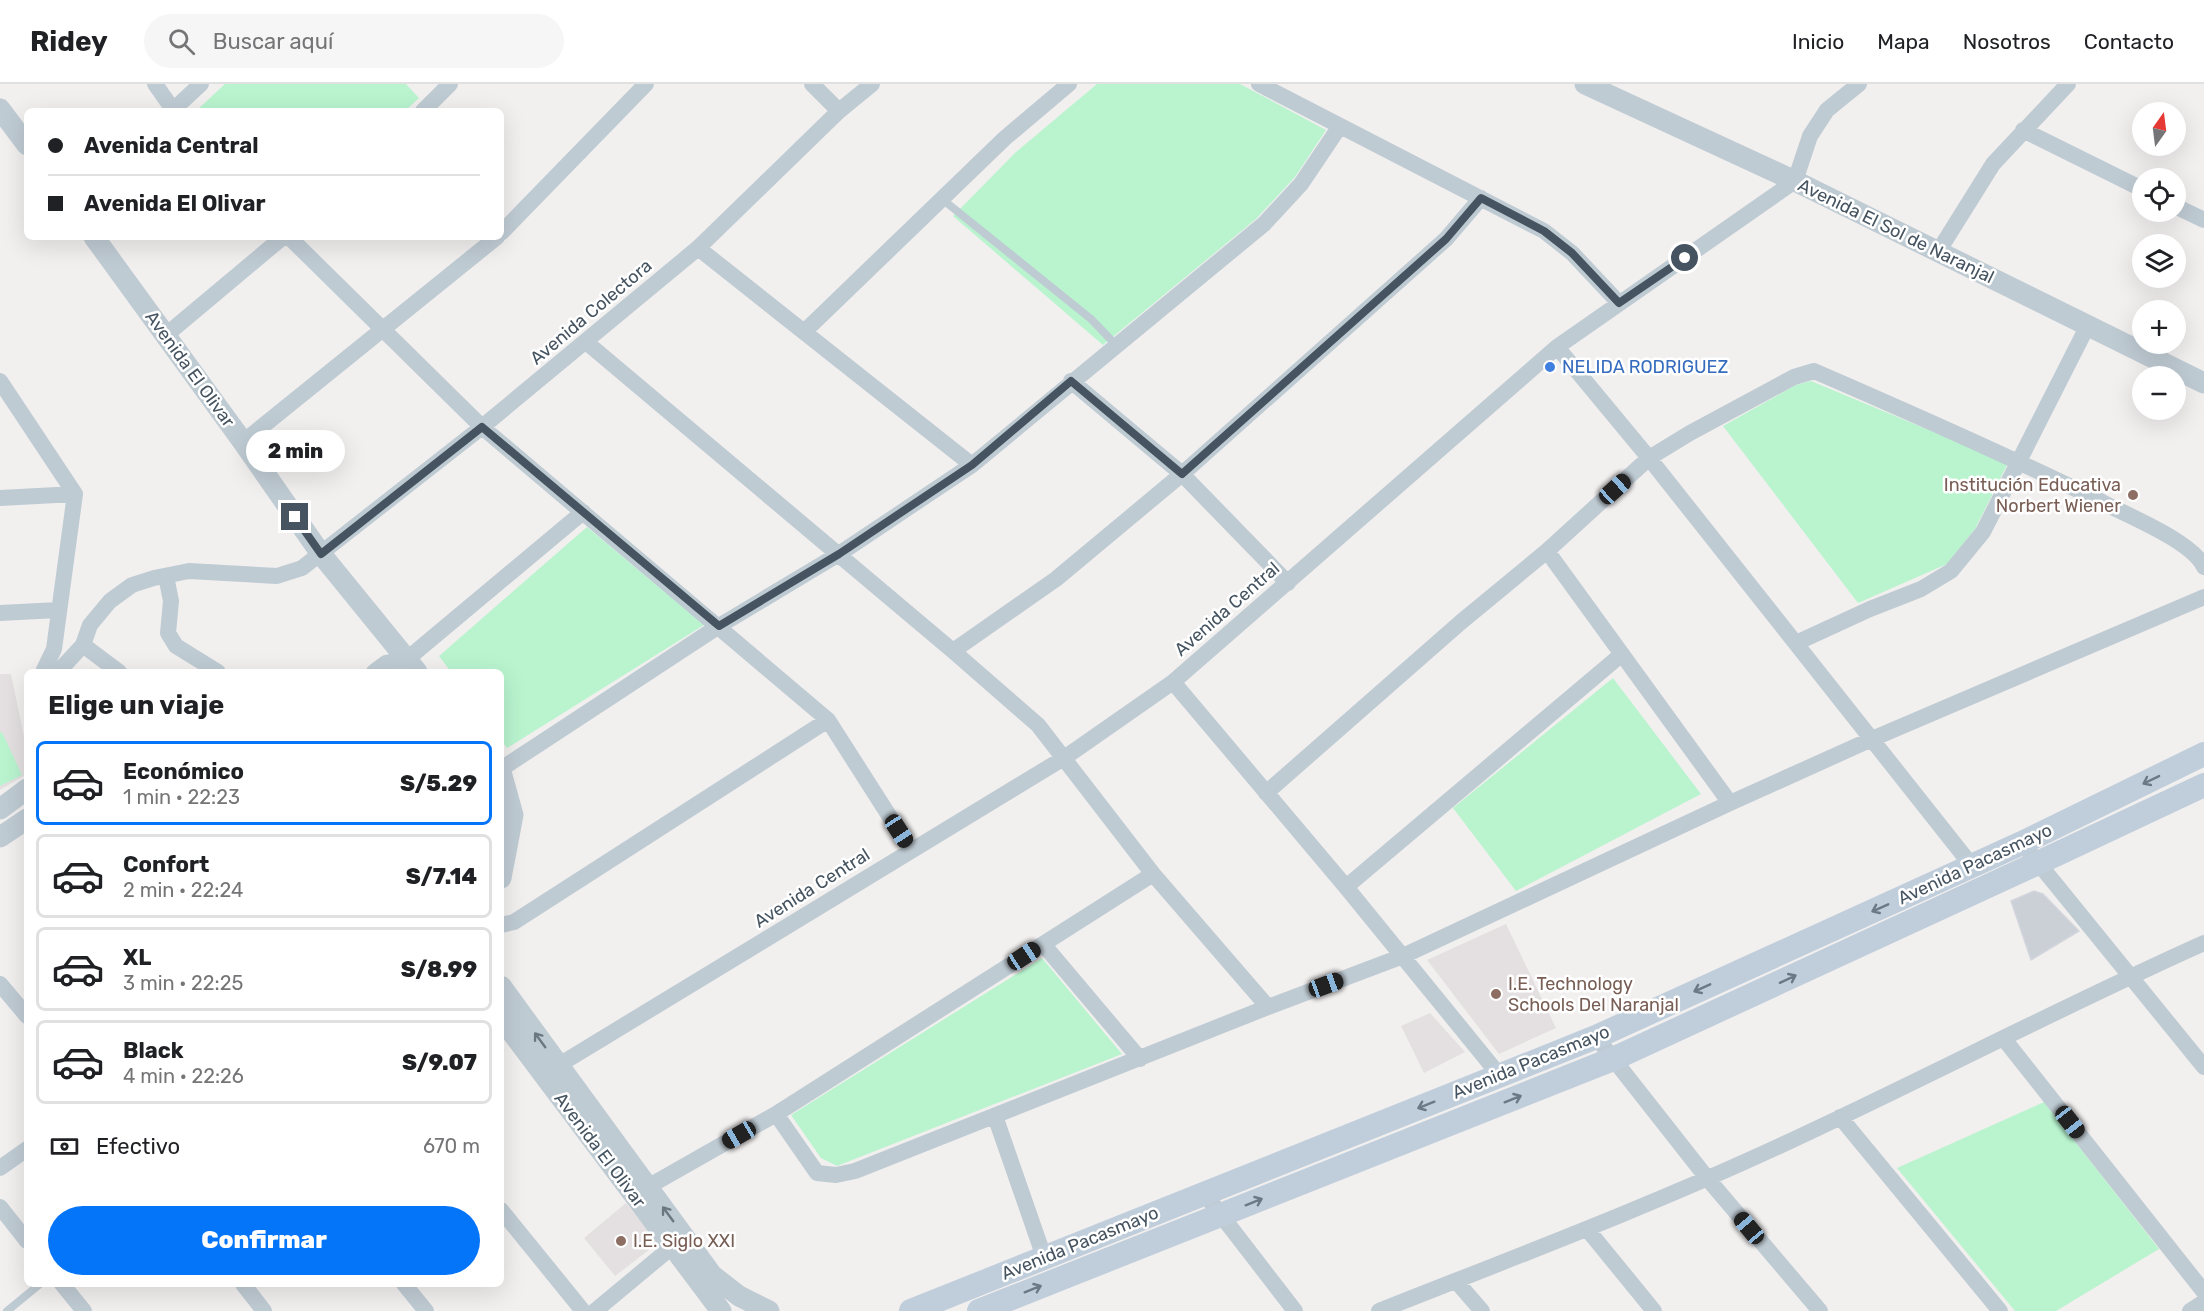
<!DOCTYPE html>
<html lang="es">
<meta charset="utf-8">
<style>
:root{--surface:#fff;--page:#f6f6f6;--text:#202124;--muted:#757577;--line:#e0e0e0;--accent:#0474f8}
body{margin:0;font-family:Rubik,sans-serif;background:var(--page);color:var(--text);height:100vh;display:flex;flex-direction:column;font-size:22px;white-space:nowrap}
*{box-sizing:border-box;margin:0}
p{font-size:20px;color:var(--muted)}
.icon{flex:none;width:33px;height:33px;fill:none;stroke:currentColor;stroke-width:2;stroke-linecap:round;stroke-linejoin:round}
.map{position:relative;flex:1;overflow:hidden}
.panel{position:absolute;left:24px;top:585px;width:480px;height:618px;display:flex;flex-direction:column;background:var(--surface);border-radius:9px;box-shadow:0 6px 24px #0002}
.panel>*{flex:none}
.hud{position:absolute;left:24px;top:24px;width:480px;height:132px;border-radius:9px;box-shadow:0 6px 24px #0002;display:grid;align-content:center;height:132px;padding:0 24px;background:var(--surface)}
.needle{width:39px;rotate:14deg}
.controls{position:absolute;left:2132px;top:18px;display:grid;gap:12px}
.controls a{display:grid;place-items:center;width:54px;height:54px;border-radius:50%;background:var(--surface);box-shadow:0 6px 24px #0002;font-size:30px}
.end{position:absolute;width:27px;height:27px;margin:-14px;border:8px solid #455460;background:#fff;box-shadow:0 0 0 3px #fff}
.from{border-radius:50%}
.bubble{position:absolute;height:42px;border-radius:21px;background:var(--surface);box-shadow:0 6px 24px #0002;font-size:20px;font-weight:800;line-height:42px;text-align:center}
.car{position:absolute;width:18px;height:36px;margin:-18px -9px;border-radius:8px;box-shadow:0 0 4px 2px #0007;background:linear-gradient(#222 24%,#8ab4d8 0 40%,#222 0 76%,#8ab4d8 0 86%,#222 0)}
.hud b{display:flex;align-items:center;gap:21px;height:57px;font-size:22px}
.hud b+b{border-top:2px solid var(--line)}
.hud i{width:15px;height:15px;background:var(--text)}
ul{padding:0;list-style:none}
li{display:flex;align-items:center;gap:18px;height:84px;margin:0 12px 9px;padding:0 12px;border:3px solid var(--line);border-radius:9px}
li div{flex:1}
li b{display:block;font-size:22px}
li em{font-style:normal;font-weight:800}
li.active{border-color:var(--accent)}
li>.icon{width:54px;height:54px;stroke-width:1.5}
h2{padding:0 24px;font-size:27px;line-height:72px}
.pay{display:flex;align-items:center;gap:15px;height:66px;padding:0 24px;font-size:22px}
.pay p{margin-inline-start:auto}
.action{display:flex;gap:12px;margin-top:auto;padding:12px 24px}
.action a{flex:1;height:69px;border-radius:36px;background:var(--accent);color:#fff;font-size:24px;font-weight:800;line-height:69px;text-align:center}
header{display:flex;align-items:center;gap:36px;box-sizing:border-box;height:84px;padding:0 30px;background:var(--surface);border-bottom:2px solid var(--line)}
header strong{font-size:28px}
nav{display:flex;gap:33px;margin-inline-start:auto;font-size:21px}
.search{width:420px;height:54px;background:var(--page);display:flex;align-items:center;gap:15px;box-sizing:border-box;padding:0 21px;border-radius:33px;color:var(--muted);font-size:22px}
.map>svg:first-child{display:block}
</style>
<header>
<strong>Ridey</strong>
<div class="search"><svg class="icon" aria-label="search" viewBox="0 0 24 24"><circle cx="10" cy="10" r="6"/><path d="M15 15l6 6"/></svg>Buscar aquí</div>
<nav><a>Inicio</a><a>Mapa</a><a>Nosotros</a><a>Contacto</a></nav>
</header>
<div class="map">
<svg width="2204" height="1227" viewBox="0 0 2204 1227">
<rect width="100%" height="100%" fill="#f2efef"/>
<path fill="#e4e0e1" d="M0,590H11L27,667V690L0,706Z
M1506,840L1556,944L1499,970L1427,876Z
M1430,929L1465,968L1424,989L1401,942Z
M626,1119L658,1159L615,1192L584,1154Z"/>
<path fill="#b9f4cf" d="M225,0H406L419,14L405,27H196Z
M1097,0H1240L1326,46L1295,93L1256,135L1103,261L953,132L1016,68Z
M1811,297L2008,379L1975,445L1947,480L1858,519L1723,342L1796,301Z
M587,443L704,541L507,664L501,656V588H451L439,572Z
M1613,594L1701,710L1516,807L1453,724Z
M2,648L22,691L0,702V649Z
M1042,874L1122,970L837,1082L821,1074L791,1031Z
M2044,1018L2159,1165L2056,1227H2015L1897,1084Z"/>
<path fill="#cbcfd6" stroke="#d3d6dc" stroke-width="1.5" d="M2034,807L2043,810L2079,847L2031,876L2011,817Z"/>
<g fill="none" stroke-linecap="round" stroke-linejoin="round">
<path stroke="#bfcbd3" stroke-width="8" d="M942,115L1091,235L1116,261
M7,1227L40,1200"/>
<path stroke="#bfcbd3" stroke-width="16" d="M155,0L174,27
M812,0L839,27
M1259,0L1544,147L1572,169L1619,219
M173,26L201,0
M423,27L450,0
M2023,46L2142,105
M2175,122L2204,136
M501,149L646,0
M289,153L482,343L828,636L911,766
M698,164L972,381
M1938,168L1993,80L2068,0
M805,247L1005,54L1069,0
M166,251L283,153
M586,258L953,567L1038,641L1153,790L1268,923
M1557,263L1649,374L1972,782
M0,297L75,410L54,565L43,588
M1071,297L1182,390L1288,499
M243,358L497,153
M0,414L75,410
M1547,467L1730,719
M166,492L171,517L168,549L176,562L218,588
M0,529L58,526
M1796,559L1870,525L1921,505L1951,487L1983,448L2088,241
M83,561L119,588
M953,567L1056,495L1182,390L1446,155L1481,114
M58,588L83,561L90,541L110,517L132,501L154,494L189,487L277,492L302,484L482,343L698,164L839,27L872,0
M374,588L386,579L406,576L583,428
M1173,598L1346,803L1500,992
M501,685L719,542L839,470L972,381L1264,140L1301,100L1340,42
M1266,709L1461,538L1547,467L1649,374L1690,349L1794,293L1814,287C1911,329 2007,371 2102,418C2128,432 2192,457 2204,483
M2022,759L2204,983
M1346,803L1622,570
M501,841L514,838L828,636
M1043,860L1140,975
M0,900L27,932
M1596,953L1707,1094L1820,1227
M2004,955L2204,1208
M549,987L1064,674L1173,598L1557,263L1795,97L1810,52L1827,26L1859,0
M776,1030L817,1089L836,1091L855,1087L1268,923L1403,872L1730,719L1872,655L2204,513
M995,1032L1044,1173
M1840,1033L2000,1227
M0,1084L27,1065
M637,1109L776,1030L1153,790
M1204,1109L1295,1227
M0,1123L27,1157
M501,1126L583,1227
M1587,1145L1654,1227
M1456,1197L1482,1227
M62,1200L84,1227
M243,1200L264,1227
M404,1200L426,1227
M595,1227L673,1162
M1379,1227C1515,1173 1653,1121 1786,1059C1926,994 2063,922 2204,859
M2190,1227L2204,1218"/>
<path stroke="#bfcbd3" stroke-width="21" d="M1585,0L1795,97L2204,299
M0,25L27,61
M94,153L243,358L321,470L417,588
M501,688L513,731L501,794
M0,725L27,705
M0,753L27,735
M501,902L712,1191L739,1212L769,1227
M501,934L721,1227"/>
<path stroke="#c0cedb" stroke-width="24" d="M911,1227L1596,953L2022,759L2204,670
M979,1227L1613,975L2038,779L2204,701"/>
</g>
<defs><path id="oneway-shaft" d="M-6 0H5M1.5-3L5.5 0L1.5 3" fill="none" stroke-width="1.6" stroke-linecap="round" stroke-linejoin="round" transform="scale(1.5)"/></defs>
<g stroke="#6a7985">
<use href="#oneway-shaft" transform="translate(2151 696) rotate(154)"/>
<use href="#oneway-shaft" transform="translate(1880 824) rotate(156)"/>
<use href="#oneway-shaft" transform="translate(1788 895) rotate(-25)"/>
<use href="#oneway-shaft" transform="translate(1702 904) rotate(156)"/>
<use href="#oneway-shaft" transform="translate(1513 1015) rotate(-22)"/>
<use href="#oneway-shaft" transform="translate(1426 1021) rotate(158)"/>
<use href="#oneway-shaft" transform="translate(1254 1118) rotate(-22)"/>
<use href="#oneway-shaft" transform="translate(1033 1205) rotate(-22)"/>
</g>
<g stroke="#6a7882">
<use href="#oneway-shaft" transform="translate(540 956) rotate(-126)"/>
<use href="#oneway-shaft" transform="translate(668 1130) rotate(-126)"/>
</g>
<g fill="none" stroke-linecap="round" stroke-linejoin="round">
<path stroke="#455460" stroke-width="8" d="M295,433L321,470L482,343L719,542L839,470L972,381L1071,297L1182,390L1446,155L1481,114L1544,147L1572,169L1619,219L1685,174"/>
</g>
<circle fill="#3f7fe0" stroke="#fff" stroke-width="2" cx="1550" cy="283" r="6"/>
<g fill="#8d6e63" stroke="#fff" stroke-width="2">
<circle cx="2133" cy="411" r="6"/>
<circle cx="1496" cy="910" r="6"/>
<circle cx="621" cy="1157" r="6"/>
</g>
<g text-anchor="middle" stroke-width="5" stroke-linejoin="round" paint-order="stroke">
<g font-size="18" fill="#455460" stroke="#fff">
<text transform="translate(1896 147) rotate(26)" y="6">Avenida El Sol de Naranjal</text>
<text transform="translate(591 228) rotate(-40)" y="6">Avenida Colectora</text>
<text transform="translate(190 285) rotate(54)" y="6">Avenida El Olivar</text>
<text transform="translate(1227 525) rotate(-41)" y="6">Avenida Central</text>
<text transform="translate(1975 780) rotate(-25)" y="6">Avenida Pacasmayo</text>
<text transform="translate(812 804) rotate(-32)" y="6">Avenida Central</text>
<text transform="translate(1531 978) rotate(-22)" y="6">Avenida Pacasmayo</text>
<text transform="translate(600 1066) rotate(53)" y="6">Avenida El Olivar</text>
<text transform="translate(1080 1159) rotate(-22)" y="6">Avenida Pacasmayo</text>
</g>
<g font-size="18" fill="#366cbe" stroke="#fff" text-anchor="start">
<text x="1562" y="289">NELIDA RODRIGUEZ</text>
</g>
<g font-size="18" fill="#785e54" stroke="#fff" text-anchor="start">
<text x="2121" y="407" text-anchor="end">Institución Educativa<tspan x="2121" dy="21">Norbert Wiener</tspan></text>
<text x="1508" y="906">I.E. Technology<tspan x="1508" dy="21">Schools Del Naranjal</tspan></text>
<text x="633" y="1163">I.E. Siglo XXI</text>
</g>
</g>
</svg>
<div class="controls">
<a><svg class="needle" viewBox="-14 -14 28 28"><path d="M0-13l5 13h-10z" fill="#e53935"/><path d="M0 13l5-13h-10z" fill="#757577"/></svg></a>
<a><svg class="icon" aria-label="locate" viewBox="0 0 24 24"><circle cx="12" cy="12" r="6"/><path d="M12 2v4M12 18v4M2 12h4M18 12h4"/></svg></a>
<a><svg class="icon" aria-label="layers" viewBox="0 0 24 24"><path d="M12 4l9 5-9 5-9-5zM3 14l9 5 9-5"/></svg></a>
<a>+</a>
<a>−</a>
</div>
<i class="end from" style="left:1685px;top:174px"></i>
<i class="end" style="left:295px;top:433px"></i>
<div class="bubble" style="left:246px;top:346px;width:99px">2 min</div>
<i class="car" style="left:1615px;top:405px;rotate:48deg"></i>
<i class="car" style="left:899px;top:747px;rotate:147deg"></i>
<i class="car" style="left:1024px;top:872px;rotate:57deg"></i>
<i class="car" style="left:1326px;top:901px;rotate:70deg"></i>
<i class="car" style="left:2070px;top:1038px;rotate:142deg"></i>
<i class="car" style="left:739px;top:1051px;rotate:240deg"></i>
<i class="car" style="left:1749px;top:1144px;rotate:320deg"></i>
<div class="hud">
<b><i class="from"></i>Avenida Central</b>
<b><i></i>Avenida El Olivar</b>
</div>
<section class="panel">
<h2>Elige un viaje</h2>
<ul>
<li class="active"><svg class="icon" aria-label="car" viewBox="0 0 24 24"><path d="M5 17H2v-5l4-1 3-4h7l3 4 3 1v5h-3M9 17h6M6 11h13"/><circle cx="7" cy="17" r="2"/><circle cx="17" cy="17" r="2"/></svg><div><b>Económico</b><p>1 min · 22:23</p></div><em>S/5.29</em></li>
<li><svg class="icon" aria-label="car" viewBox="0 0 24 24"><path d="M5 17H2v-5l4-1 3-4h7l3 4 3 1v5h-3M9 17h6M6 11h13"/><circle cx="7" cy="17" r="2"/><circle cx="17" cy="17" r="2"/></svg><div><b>Confort</b><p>2 min · 22:24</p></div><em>S/7.14</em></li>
<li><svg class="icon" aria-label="car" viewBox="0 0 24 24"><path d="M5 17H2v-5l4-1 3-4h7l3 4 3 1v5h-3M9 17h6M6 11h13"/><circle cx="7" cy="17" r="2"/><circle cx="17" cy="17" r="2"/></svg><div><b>XL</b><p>3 min · 22:25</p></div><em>S/8.99</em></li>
<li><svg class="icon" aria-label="car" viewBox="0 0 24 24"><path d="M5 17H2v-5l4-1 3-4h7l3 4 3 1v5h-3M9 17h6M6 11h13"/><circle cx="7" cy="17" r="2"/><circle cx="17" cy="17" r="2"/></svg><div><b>Black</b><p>4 min · 22:26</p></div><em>S/9.07</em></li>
</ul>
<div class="pay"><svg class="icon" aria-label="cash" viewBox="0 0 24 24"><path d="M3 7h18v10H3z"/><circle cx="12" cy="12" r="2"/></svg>Efectivo<p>670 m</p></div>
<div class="action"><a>Confirmar</a></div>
</section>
</div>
